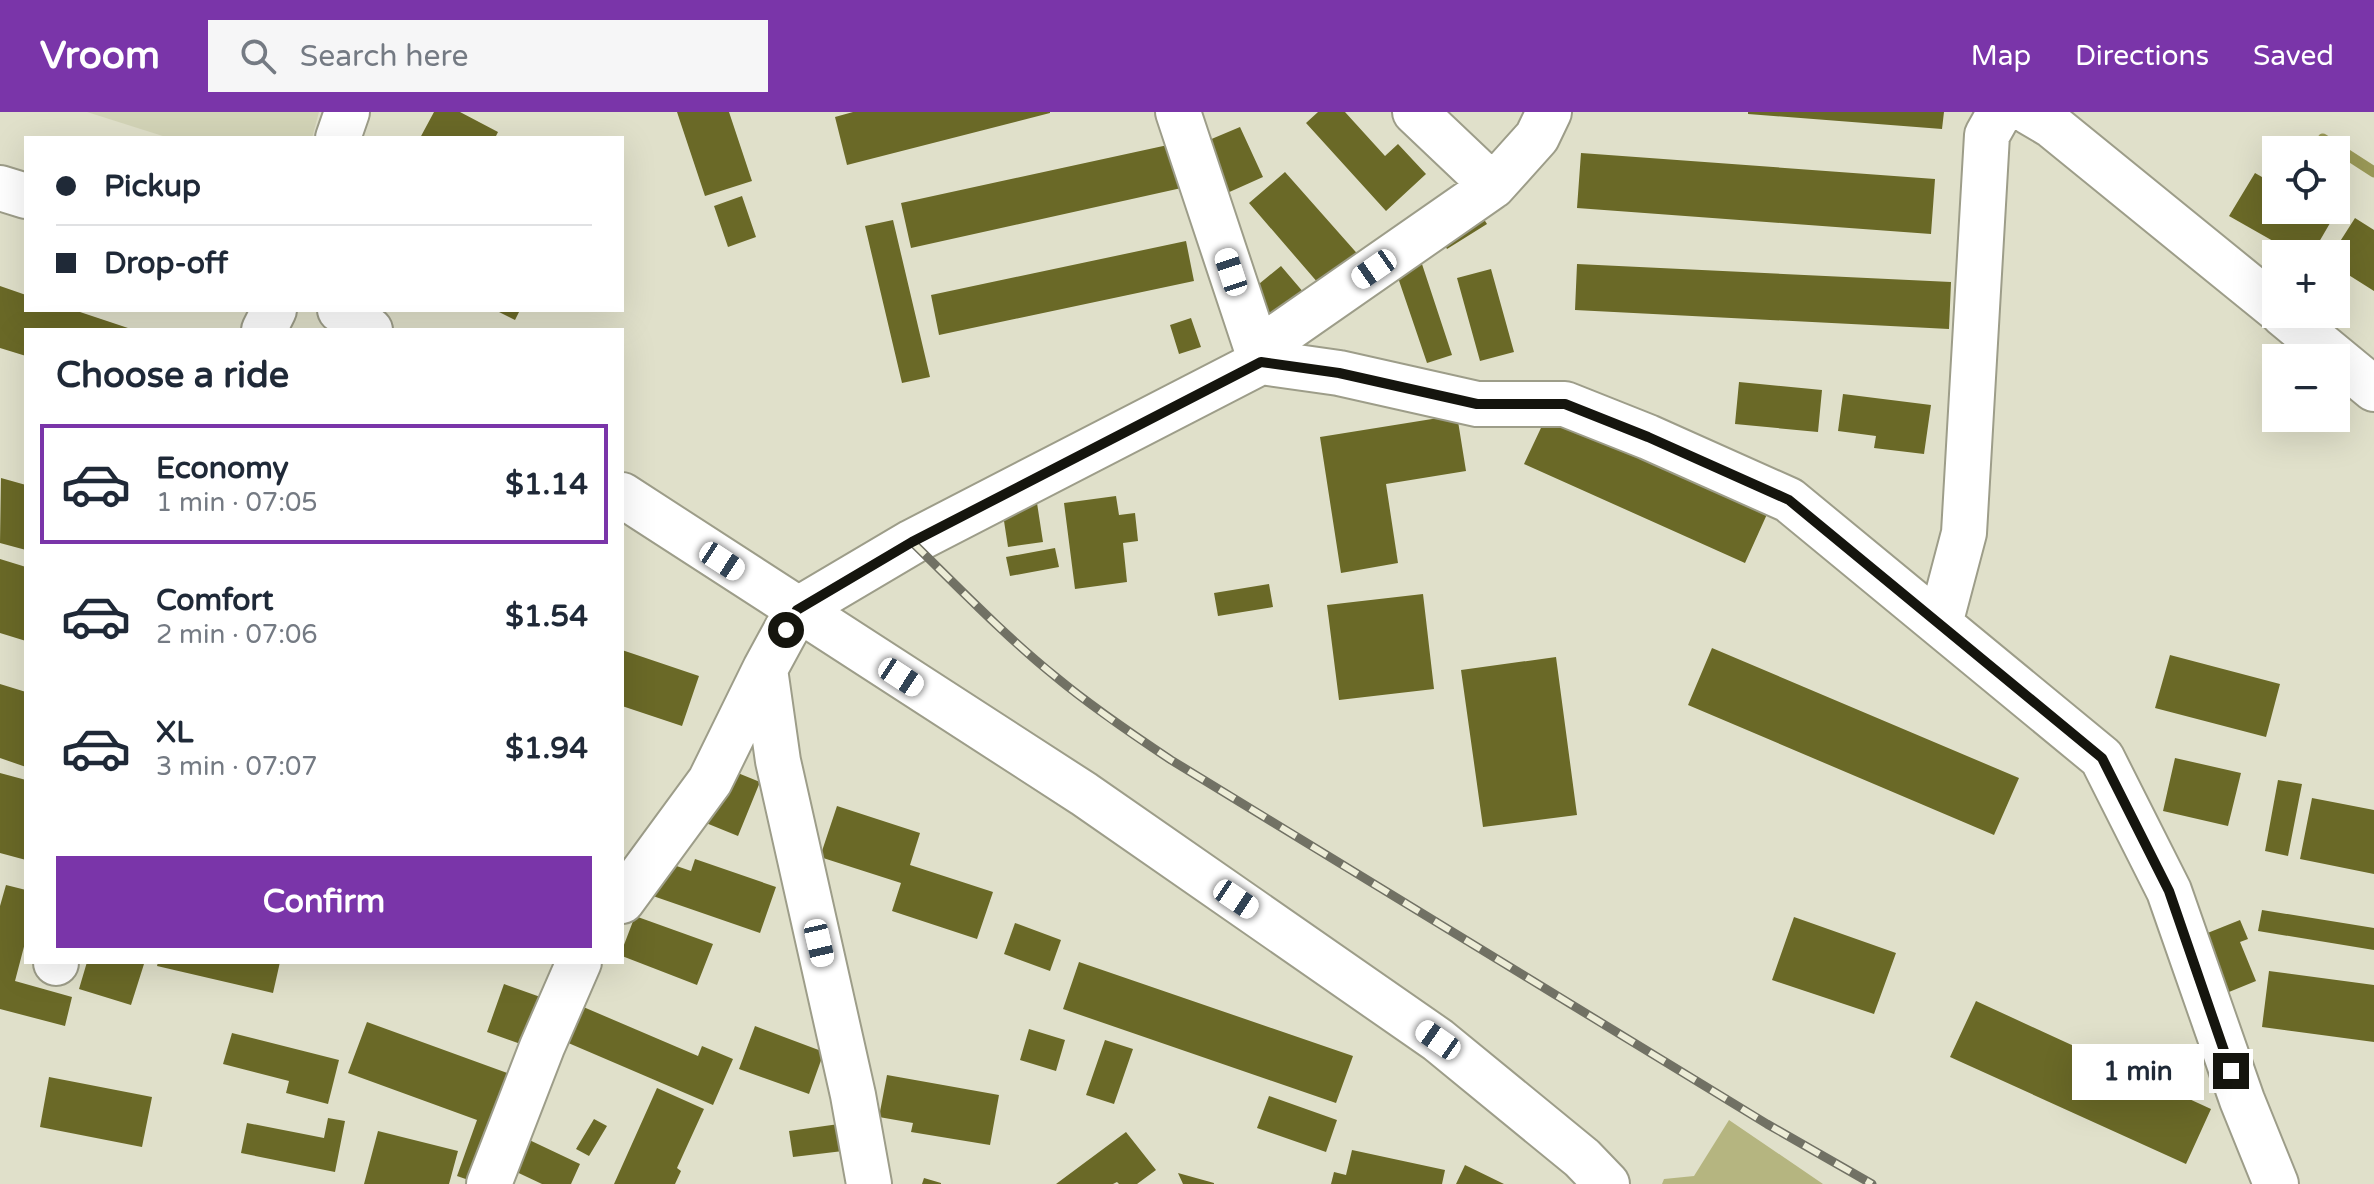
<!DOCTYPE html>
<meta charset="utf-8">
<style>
:root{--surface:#fff;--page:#f6f6f7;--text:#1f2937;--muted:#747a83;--line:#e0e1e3;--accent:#7a35a9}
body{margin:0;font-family:"Varela Round",sans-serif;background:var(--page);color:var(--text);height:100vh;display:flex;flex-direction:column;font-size:30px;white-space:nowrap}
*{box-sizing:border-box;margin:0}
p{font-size:26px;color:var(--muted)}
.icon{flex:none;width:44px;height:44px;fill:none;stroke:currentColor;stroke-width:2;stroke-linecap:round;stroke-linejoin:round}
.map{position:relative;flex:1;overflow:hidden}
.sheet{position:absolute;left:24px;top:216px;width:600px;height:636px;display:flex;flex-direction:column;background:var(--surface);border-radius:0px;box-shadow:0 8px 32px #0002}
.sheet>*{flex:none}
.banner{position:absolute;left:24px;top:24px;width:600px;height:176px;border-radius:0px;box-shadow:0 8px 32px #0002;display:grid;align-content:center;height:176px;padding:0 32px;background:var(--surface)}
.tools{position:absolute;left:2262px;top:24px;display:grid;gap:16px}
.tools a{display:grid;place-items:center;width:88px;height:88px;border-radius:0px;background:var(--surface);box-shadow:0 8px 32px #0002;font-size:40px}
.end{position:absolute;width:36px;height:36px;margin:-18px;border:10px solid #15150e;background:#fff;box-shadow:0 0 0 4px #fff}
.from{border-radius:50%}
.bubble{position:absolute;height:56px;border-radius:0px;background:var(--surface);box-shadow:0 8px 32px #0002;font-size:26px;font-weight:800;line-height:56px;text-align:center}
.car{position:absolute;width:24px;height:48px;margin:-24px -12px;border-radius:10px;box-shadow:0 0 6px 2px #0007;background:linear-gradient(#fff 24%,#345 0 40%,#fff 0 76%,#345 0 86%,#fff 0)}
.banner b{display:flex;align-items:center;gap:28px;height:76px;font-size:30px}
.banner b+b{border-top:2px solid var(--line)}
.banner i{width:20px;height:20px;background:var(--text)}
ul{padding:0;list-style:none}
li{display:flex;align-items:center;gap:24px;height:120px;margin:0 16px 12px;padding:0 16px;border:4px solid transparent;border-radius:0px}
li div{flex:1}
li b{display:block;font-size:30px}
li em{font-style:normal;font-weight:800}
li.active{border-color:var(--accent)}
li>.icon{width:72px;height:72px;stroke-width:1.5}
h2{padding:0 32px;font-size:36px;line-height:96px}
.cta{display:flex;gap:16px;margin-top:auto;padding:16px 32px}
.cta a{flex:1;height:92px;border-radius:0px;background:var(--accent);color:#fff;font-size:32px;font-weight:800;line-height:92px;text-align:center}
header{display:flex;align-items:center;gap:48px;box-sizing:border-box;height:112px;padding:0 40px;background:var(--accent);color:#fff}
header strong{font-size:38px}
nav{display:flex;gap:44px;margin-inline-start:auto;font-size:28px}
.search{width:560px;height:72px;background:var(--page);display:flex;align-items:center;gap:20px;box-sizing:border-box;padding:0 28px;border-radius:0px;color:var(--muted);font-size:30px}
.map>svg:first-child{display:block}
</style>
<header>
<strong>Vroom</strong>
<div class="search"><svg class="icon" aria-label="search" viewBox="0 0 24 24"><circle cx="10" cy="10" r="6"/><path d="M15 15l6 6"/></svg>Search here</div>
<nav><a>Map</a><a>Directions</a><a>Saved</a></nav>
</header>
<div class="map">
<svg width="2374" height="1072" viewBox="0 0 2374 1072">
<rect width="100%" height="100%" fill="#e0e0ca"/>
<path fill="#d3d4b7" d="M87,0H319L312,26H169Z"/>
<path fill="#b5b580" d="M1729,1008L1823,1072H1662L1664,1067L1694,1064Z"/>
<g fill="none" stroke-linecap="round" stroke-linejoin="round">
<path stroke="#999857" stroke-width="11" d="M2323,27L2374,60"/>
</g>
<path fill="#6a6927" d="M434,0H460L498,20L495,26H420Z
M677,0H729L752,69L705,84Z
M853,0H1050V1L847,53L835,5Z
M1318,0H1345L1385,44L1398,32L1426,62L1386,99L1306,11Z
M1748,0H1944L1942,17L1748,2Z
M1240,15L1263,65L1225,82L1202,31Z
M1177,31L1186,75L911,136L901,91Z
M1581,41L1935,67L1931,122L1577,96Z
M1285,60L1362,147L1325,179L1249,91Z
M2255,61L2276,73V98H2320L2333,106L2312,142H2296L2229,104Z
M742,84L756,125L728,135L714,94Z
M1476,95L1487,112L1447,137L1437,120Z
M2355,106L2374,118V179L2336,155V142H2332Z
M893,108L930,265L902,271L865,114Z
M1186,129L1194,169L939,223L931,183Z
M1419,143L1452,243L1427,251L1393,151Z
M1577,152L1951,170L1949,217L1575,198Z
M1281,154L1310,188L1278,215L1248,181Z
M1491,157L1514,240L1480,249L1457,166Z
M0,174L26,183V198H74L134,218H26V244L0,236Z
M495,198H520L515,208Z
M1191,206L1201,235L1179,242L1170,213Z
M1739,270L1822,278L1818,320L1735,312Z
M1843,282L1931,293L1924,342L1874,336L1876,324L1838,319Z
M1548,301L1768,400L1745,451L1524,352Z
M1457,303L1466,359L1386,372L1398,451L1341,461L1320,325Z
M1,366L26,373V438L0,431Z
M1116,384L1119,403L1135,401L1138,429L1123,431L1127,470L1075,477L1064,391Z
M1037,391L1043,430L1008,435L1002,396Z
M1055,436L1059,455L1010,464L1006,445Z
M0,447L26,455V529L0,521Z
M1269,472L1273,495L1218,504L1214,481Z
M1423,482L1434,577L1339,588L1327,493Z
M1712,536L2019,666L1994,723L1688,593Z
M622,538L699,564L682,614L622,594Z
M2170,543L2280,572L2266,625L2155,596Z
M1556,545L1577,703L1483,715L1461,558Z
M0,572L26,580V655L0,646Z
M2175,646L2241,661L2228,714L2163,699Z
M728,657L760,670L738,724L706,711Z
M0,661L26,668V748L0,741Z
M2278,668L2302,672L2288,744L2265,739Z
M2312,686L2374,698V762L2300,747Z
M837,694L920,721L910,753L993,780L977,827L892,799L901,771L820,745Z
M695,747L776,775L760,821L653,784L665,750L691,759Z
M6,773L26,778V827L15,869L72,885L65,914L0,897V794Z
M2262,798L2374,816V838L2258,819Z
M635,804L713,832L697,873L622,844V838Z
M1794,805L1896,841L1874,902L1772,868Z
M2240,808L2248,827L2240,830L2256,869L2229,880L2205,822Z
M1015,811L1061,828L1050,859L1004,842Z
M87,850H136L144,852L131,893L79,877Z
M158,850H280L273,881L157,854Z
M1079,850L1353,944L1336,991L1063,897Z
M2269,859L2374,873V930L2262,915Z
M504,872L546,887L529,935L487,920Z
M1976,889L2211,997L2186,1052L1950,945Z
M574,891L698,944L702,934L733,947L713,993L559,927Z
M367,910L521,966L480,1072L457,1064L477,1008L348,961Z
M755,914L824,940L809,982L739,957Z
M1029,917L1065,928L1056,959L1020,948Z
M232,921L339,948L328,992L286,981L289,969L223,952Z
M1105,928L1133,937L1114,992L1086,983Z
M887,963L999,983L990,1033L911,1020L913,1011L879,1005Z
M49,965L152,985L142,1035L40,1015Z
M657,976L704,997L677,1056L681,1059L675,1072H614Z
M1269,984L1337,1008L1326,1040L1257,1016Z
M328,1006L345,1009L335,1060L241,1041L247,1011L324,1026Z
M594,1007L607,1014L589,1044L576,1037Z
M839,1012L843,1039L793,1045L789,1019Z
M378,1019L458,1039L449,1072H364Z
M1126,1020L1156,1058L1137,1072H1119L1117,1070L1113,1072H1056Z
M523,1025L580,1052L571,1072H542L508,1056Z
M1352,1038L1445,1058L1442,1072H1331L1334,1060L1346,1063Z
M1465,1053L1504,1072H1456Z
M1178,1061L1214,1071V1072H1183Z
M924,1066L941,1071V1072H922Z"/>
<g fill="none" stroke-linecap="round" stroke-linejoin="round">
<defs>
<path id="minor" d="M1178,0L1261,250
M1415,0L1493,74
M2029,0L2051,13L2276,196
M338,26L347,0
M0,76L26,84
M340,198L370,218
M2283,202L2374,277
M264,218L274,198
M1261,250L1279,223L1493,74L1537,25L1549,0
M622,383L1084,682L1438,928L1582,1046L1607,1072
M1940,512L1964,421L1987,23L2000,0
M622,789L710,669L765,557
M56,851V850
M489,1072L542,935L579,850
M869,1072L853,983L778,649L765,557L797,498L912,430L1261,250L1339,261L1477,292H1565L1648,325L1789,388L2102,646L2169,779L2242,988L2276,1072"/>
</defs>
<use href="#minor" stroke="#9d9d89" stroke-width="48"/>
<use href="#minor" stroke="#fff" stroke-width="44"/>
<defs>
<path id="rail" d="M912,430C959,476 1005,524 1056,565C1092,595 1132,622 1171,648L1767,1012L1872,1072"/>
</defs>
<use href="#rail" stroke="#717164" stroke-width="9"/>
<use href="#rail" stroke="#ededd7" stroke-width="6" stroke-dasharray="18" stroke-linecap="butt"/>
</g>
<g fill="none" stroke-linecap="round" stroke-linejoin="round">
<path stroke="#15150e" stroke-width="10" d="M786,518L797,498L912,430L1261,250L1339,261L1477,292H1565L1648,325L1789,388L2102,646L2169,779L2231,959"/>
</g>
</svg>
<div class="tools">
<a><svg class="icon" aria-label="locate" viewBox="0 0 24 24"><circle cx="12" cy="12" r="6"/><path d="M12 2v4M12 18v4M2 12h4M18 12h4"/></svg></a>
<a>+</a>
<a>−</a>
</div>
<i class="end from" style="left:786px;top:518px"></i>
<i class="end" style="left:2231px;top:959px"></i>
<div class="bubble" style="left:2072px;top:932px;width:132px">1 min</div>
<i class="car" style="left:1374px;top:157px;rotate:235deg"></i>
<i class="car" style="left:1231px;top:160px;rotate:342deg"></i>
<i class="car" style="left:722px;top:449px;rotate:123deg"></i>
<i class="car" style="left:901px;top:565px;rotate:123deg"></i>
<i class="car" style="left:1236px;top:787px;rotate:124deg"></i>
<i class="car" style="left:819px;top:831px;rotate:167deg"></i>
<i class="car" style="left:1438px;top:928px;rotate:305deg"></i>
<div class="banner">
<b><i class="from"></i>Pickup</b>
<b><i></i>Drop-off</b>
</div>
<section class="sheet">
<h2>Choose a ride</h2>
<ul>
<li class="active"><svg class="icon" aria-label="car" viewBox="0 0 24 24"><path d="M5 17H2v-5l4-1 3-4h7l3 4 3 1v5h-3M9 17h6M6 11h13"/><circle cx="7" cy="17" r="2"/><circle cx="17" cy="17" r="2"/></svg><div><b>Economy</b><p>1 min · 07:05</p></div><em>$1.14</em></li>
<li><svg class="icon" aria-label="car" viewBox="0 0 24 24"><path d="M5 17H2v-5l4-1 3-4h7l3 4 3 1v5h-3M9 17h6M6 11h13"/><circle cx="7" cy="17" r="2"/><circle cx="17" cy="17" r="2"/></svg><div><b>Comfort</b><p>2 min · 07:06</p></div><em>$1.54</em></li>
<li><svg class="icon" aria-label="car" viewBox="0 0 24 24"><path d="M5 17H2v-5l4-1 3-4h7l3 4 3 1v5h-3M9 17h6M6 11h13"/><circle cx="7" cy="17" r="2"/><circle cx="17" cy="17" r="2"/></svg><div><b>XL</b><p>3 min · 07:07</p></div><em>$1.94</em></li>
</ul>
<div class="cta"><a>Confirm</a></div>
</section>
</div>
